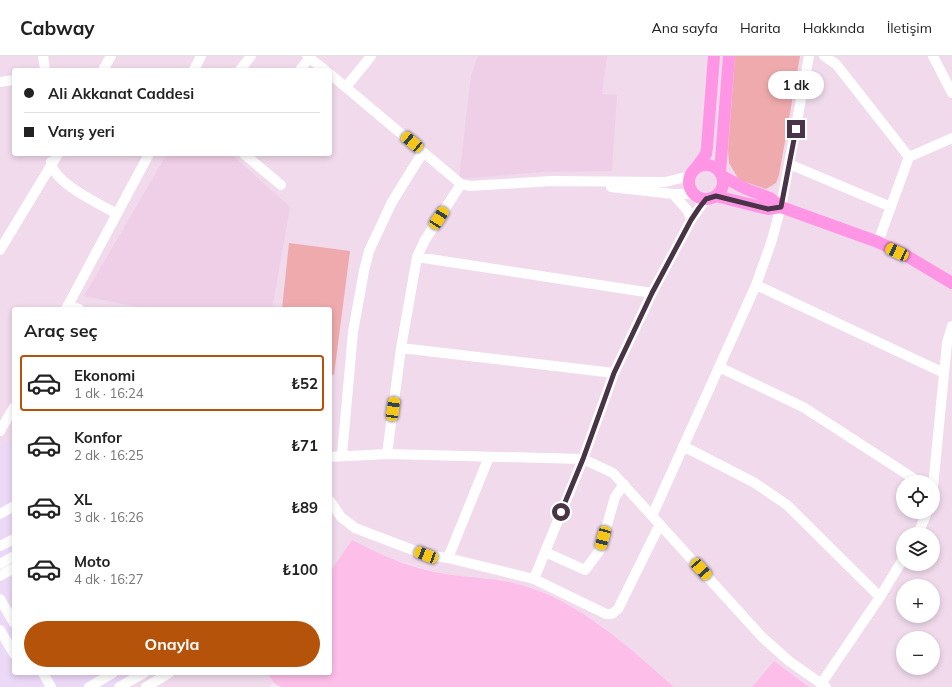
<!DOCTYPE html>
<html lang="tr">
<meta charset="utf-8">
<style>
:root{--surface:#fff;--page:#f6f6f6;--text:#222;--muted:#767676;--line:#e0e0e0;--accent:#b45309}
body{margin:0;font-family:Mulish,sans-serif;background:var(--page);color:var(--text);height:100vh;display:flex;flex-direction:column;font-size:15px;white-space:nowrap}
*{box-sizing:border-box;margin:0}
p{font-size:13px;color:var(--muted)}
.icon{flex:none;width:22px;height:22px;fill:none;stroke:currentColor;stroke-width:2;stroke-linecap:round;stroke-linejoin:round}
.map{position:relative;flex:1;overflow:hidden}
.details{position:absolute;left:12px;top:251px;width:320px;height:368px;display:flex;flex-direction:column;background:var(--surface);border-radius:4px;box-shadow:0 2px 6px #0003}
.details>*{flex:none}
.hud{position:absolute;left:12px;top:12px;width:320px;height:88px;border-radius:4px;box-shadow:0 2px 6px #0003;display:grid;align-content:center;height:88px;padding:0 12px;background:var(--surface)}
.fabs{position:absolute;left:896px;top:419px;display:grid;gap:8px}
.fabs a{display:grid;place-items:center;width:44px;height:44px;border-radius:50%;background:var(--surface);box-shadow:0 2px 6px #0003;font-size:20px}
.end{position:absolute;width:18px;height:18px;margin:-9px;border:5px solid #483446;background:#fff;box-shadow:0 0 0 2px #fff}
.from{border-radius:50%}
.bubble{position:absolute;height:28px;border-radius:14px;background:var(--surface);box-shadow:0 2px 6px #0003;font-size:13px;font-weight:700;line-height:28px;text-align:center}
.car{position:absolute;width:12px;height:24px;margin:-12px -6px;border-radius:5px;box-shadow:0 0 3px 1px #0007;background:linear-gradient(#f5c518 24%,#345 0 40%,#f5c518 0 76%,#345 0 86%,#f5c518 0)}
.hud b{display:flex;align-items:center;gap:14px;height:38px;font-size:15px}
.hud b+b{border-top:1px solid var(--line)}
.hud i{width:10px;height:10px;background:var(--text)}
ul{padding:0;list-style:none}
li{display:flex;align-items:center;gap:12px;height:56px;margin:0 8px 6px;padding:0 4px;border:2px solid transparent;border-radius:4px}
li div{flex:1}
li b{display:block;font-size:15px}
li em{font-style:normal;font-weight:700}
li.on{border-color:var(--accent)}
li>.icon{width:36px;height:36px;stroke-width:1.5}
h2{padding:0 12px;font-size:18px;line-height:48px}
.primary-button{display:flex;gap:8px;margin-top:auto;padding:8px 12px}
.primary-button a{flex:1;height:46px;border-radius:24px;background:var(--accent);color:#fff;font-size:16px;font-weight:700;line-height:46px;text-align:center}
header{display:flex;align-items:center;gap:24px;box-sizing:border-box;height:56px;padding:0 20px;background:var(--surface);border-bottom:1px solid var(--line)}
header strong{font-size:19px}
nav{display:flex;gap:22px;margin-inline-start:auto;font-size:14px}
.map>svg:first-child{display:block}
</style>
<header>
<strong>Cabway</strong>
<nav><a>Ana sayfa</a><a>Harita</a><a>Hakkında</a><a>İletişim</a></nav>
</header>
<div class="map">
<svg width="952" height="631" viewBox="0 0 952 631">
<rect width="100%" height="100%" fill="#f5e6f1"/>
<path fill="#f0daec" fill-rule="evenodd" d="M0,0H952V631H809L774,605L752,631H674L602,570L574,552L532,532L505,525L459,520L428,514L389,502L352,485L330,516V253H14V617H267L274,627L269,631H0ZM14,14H330V98H14ZM903,426H933V456H903ZM903,478H933V508H903ZM903,530H933V560H903ZM903,582H933V612H903Z"/>
<path fill="#efcee7" d="M478,0H607L602,38L617,39L612,115L542,116L459,123L471,20Z
M167,98H231L290,151L272,253H147L84,240Z"/>
<path fill="#ecd8f7" d="M14,384V617H153L129,631H0V389Z"/>
<path fill="#eeaaac" d="M735,0H800L779,119L776,127L766,133L739,124L729,107L728,94Z
M289,187L350,195L334,319L330,318V253H282Z"/>
<path fill="#fdbee9" d="M352,484C382,500 413,513 446,518C470,522 495,522 518,528C580,545 627,590 674,631H281L274,627L267,617H330V516Z
M774,605L809,631H752Z"/>
<g fill="none" stroke-linecap="round" stroke-linejoin="round">
<path stroke="#fff" stroke-width="10" d="M43,0L45,14
M307,0L325,14
M824,0L836,8L909,101
M933,0L952,37
M103,14L111,0
M194,14L201,0
M240,14L251,0
M300,14L311,0
M330,18L461,128L470,130L551,125L665,126L690,120
M0,26L14,24
M346,31L371,0
M244,98L281,129
M51,106C53,127 100,148 117,158
M789,108L891,151
M611,131L673,138H694
M673,138L688,155L691,164
M878,186L909,101L952,82
M0,194L58,98
M417,201L652,237
M756,229L944,317
M68,249L79,253
M66,253L149,98
M401,292L614,317
M719,311L803,351L919,426
M0,375L14,351
M683,390L755,427L787,449L880,541
M387,398L401,292L417,201L425,184L461,128
M342,399L353,276L364,215L369,195L392,146L423,96
M330,401L387,398L583,403L613,417L762,581L789,605L826,631
M933,431L947,287L952,270
M330,445L341,461L355,472L426,499L448,502L534,523L606,558H612L618,553L660,468
M0,458L14,450
M652,460L756,229L771,187L781,151L809,0
M918,478L927,456
M0,490L14,483
M545,496L585,514L600,494L615,441L624,428
M448,502L489,401
M0,508L14,500
M0,520L14,512
M534,523L583,403L614,317L652,237L691,164L706,143
M0,543L14,567
M0,574L14,598
M43,617L51,631
M821,628L880,541L903,503
M89,631L113,617
M119,631L144,617
M146,631L169,617"/>
<path stroke="#ff95e5" stroke-width="12" d="M689 126a17 17 0 1 1 34 0a17 17 0 1 1-34 0Z
M696,112L706,98L707,91L714,0
M720,117L729,0
M722,120L746,133L770,142L781,151L878,186L907,200L952,227
M716,140L768,153L781,151"/>
</g>
<g fill="none" stroke-linecap="round" stroke-linejoin="round">
<path stroke="#483446" stroke-width="5" d="M561,456L583,403L614,317L652,237L691,164L699,152L706,143L716,140L768,153L781,151L796,73"/>
</g>
</svg>
<div class="fabs">
<a><svg class="icon" aria-label="locate" viewBox="0 0 24 24"><circle cx="12" cy="12" r="6"/><path d="M12 2v4M12 18v4M2 12h4M18 12h4"/></svg></a>
<a><svg class="icon" aria-label="layers" viewBox="0 0 24 24"><path d="M12 4l9 5-9 5-9-5zM3 14l9 5 9-5"/></svg></a>
<a>+</a>
<a>−</a>
</div>
<i class="end from" style="left:561px;top:456px"></i>
<i class="end" style="left:796px;top:73px"></i>
<div class="bubble" style="left:768px;top:15px;width:56px">1 dk</div>
<i class="car" style="left:412px;top:86px;rotate:310deg"></i>
<i class="car" style="left:439px;top:162px;rotate:33deg"></i>
<i class="car" style="left:897px;top:196px;rotate:295deg"></i>
<i class="car" style="left:393px;top:353px;rotate:8deg"></i>
<i class="car" style="left:603px;top:482px;rotate:195deg"></i>
<i class="car" style="left:426px;top:499px;rotate:291deg"></i>
<i class="car" style="left:701px;top:513px;rotate:138deg"></i>
<div class="hud">
<b><i class="from"></i>Ali Akkanat Caddesi</b>
<b><i></i>Varış yeri</b>
</div>
<section class="details">
<h2>Araç seç</h2>
<ul>
<li class="on"><svg class="icon" aria-label="car" viewBox="0 0 24 24"><path d="M5 17H2v-5l4-1 3-4h7l3 4 3 1v5h-3M9 17h6M6 11h13"/><circle cx="7" cy="17" r="2"/><circle cx="17" cy="17" r="2"/></svg><div><b>Ekonomi</b><p>1 dk · 16:24</p></div><em>₺52</em></li>
<li><svg class="icon" aria-label="car" viewBox="0 0 24 24"><path d="M5 17H2v-5l4-1 3-4h7l3 4 3 1v5h-3M9 17h6M6 11h13"/><circle cx="7" cy="17" r="2"/><circle cx="17" cy="17" r="2"/></svg><div><b>Konfor</b><p>2 dk · 16:25</p></div><em>₺71</em></li>
<li><svg class="icon" aria-label="car" viewBox="0 0 24 24"><path d="M5 17H2v-5l4-1 3-4h7l3 4 3 1v5h-3M9 17h6M6 11h13"/><circle cx="7" cy="17" r="2"/><circle cx="17" cy="17" r="2"/></svg><div><b>XL</b><p>3 dk · 16:26</p></div><em>₺89</em></li>
<li><svg class="icon" aria-label="car" viewBox="0 0 24 24"><path d="M5 17H2v-5l4-1 3-4h7l3 4 3 1v5h-3M9 17h6M6 11h13"/><circle cx="7" cy="17" r="2"/><circle cx="17" cy="17" r="2"/></svg><div><b>Moto</b><p>4 dk · 16:27</p></div><em>₺100</em></li>
</ul>
<div class="primary-button"><a>Onayla</a></div>
</section>
</div>
